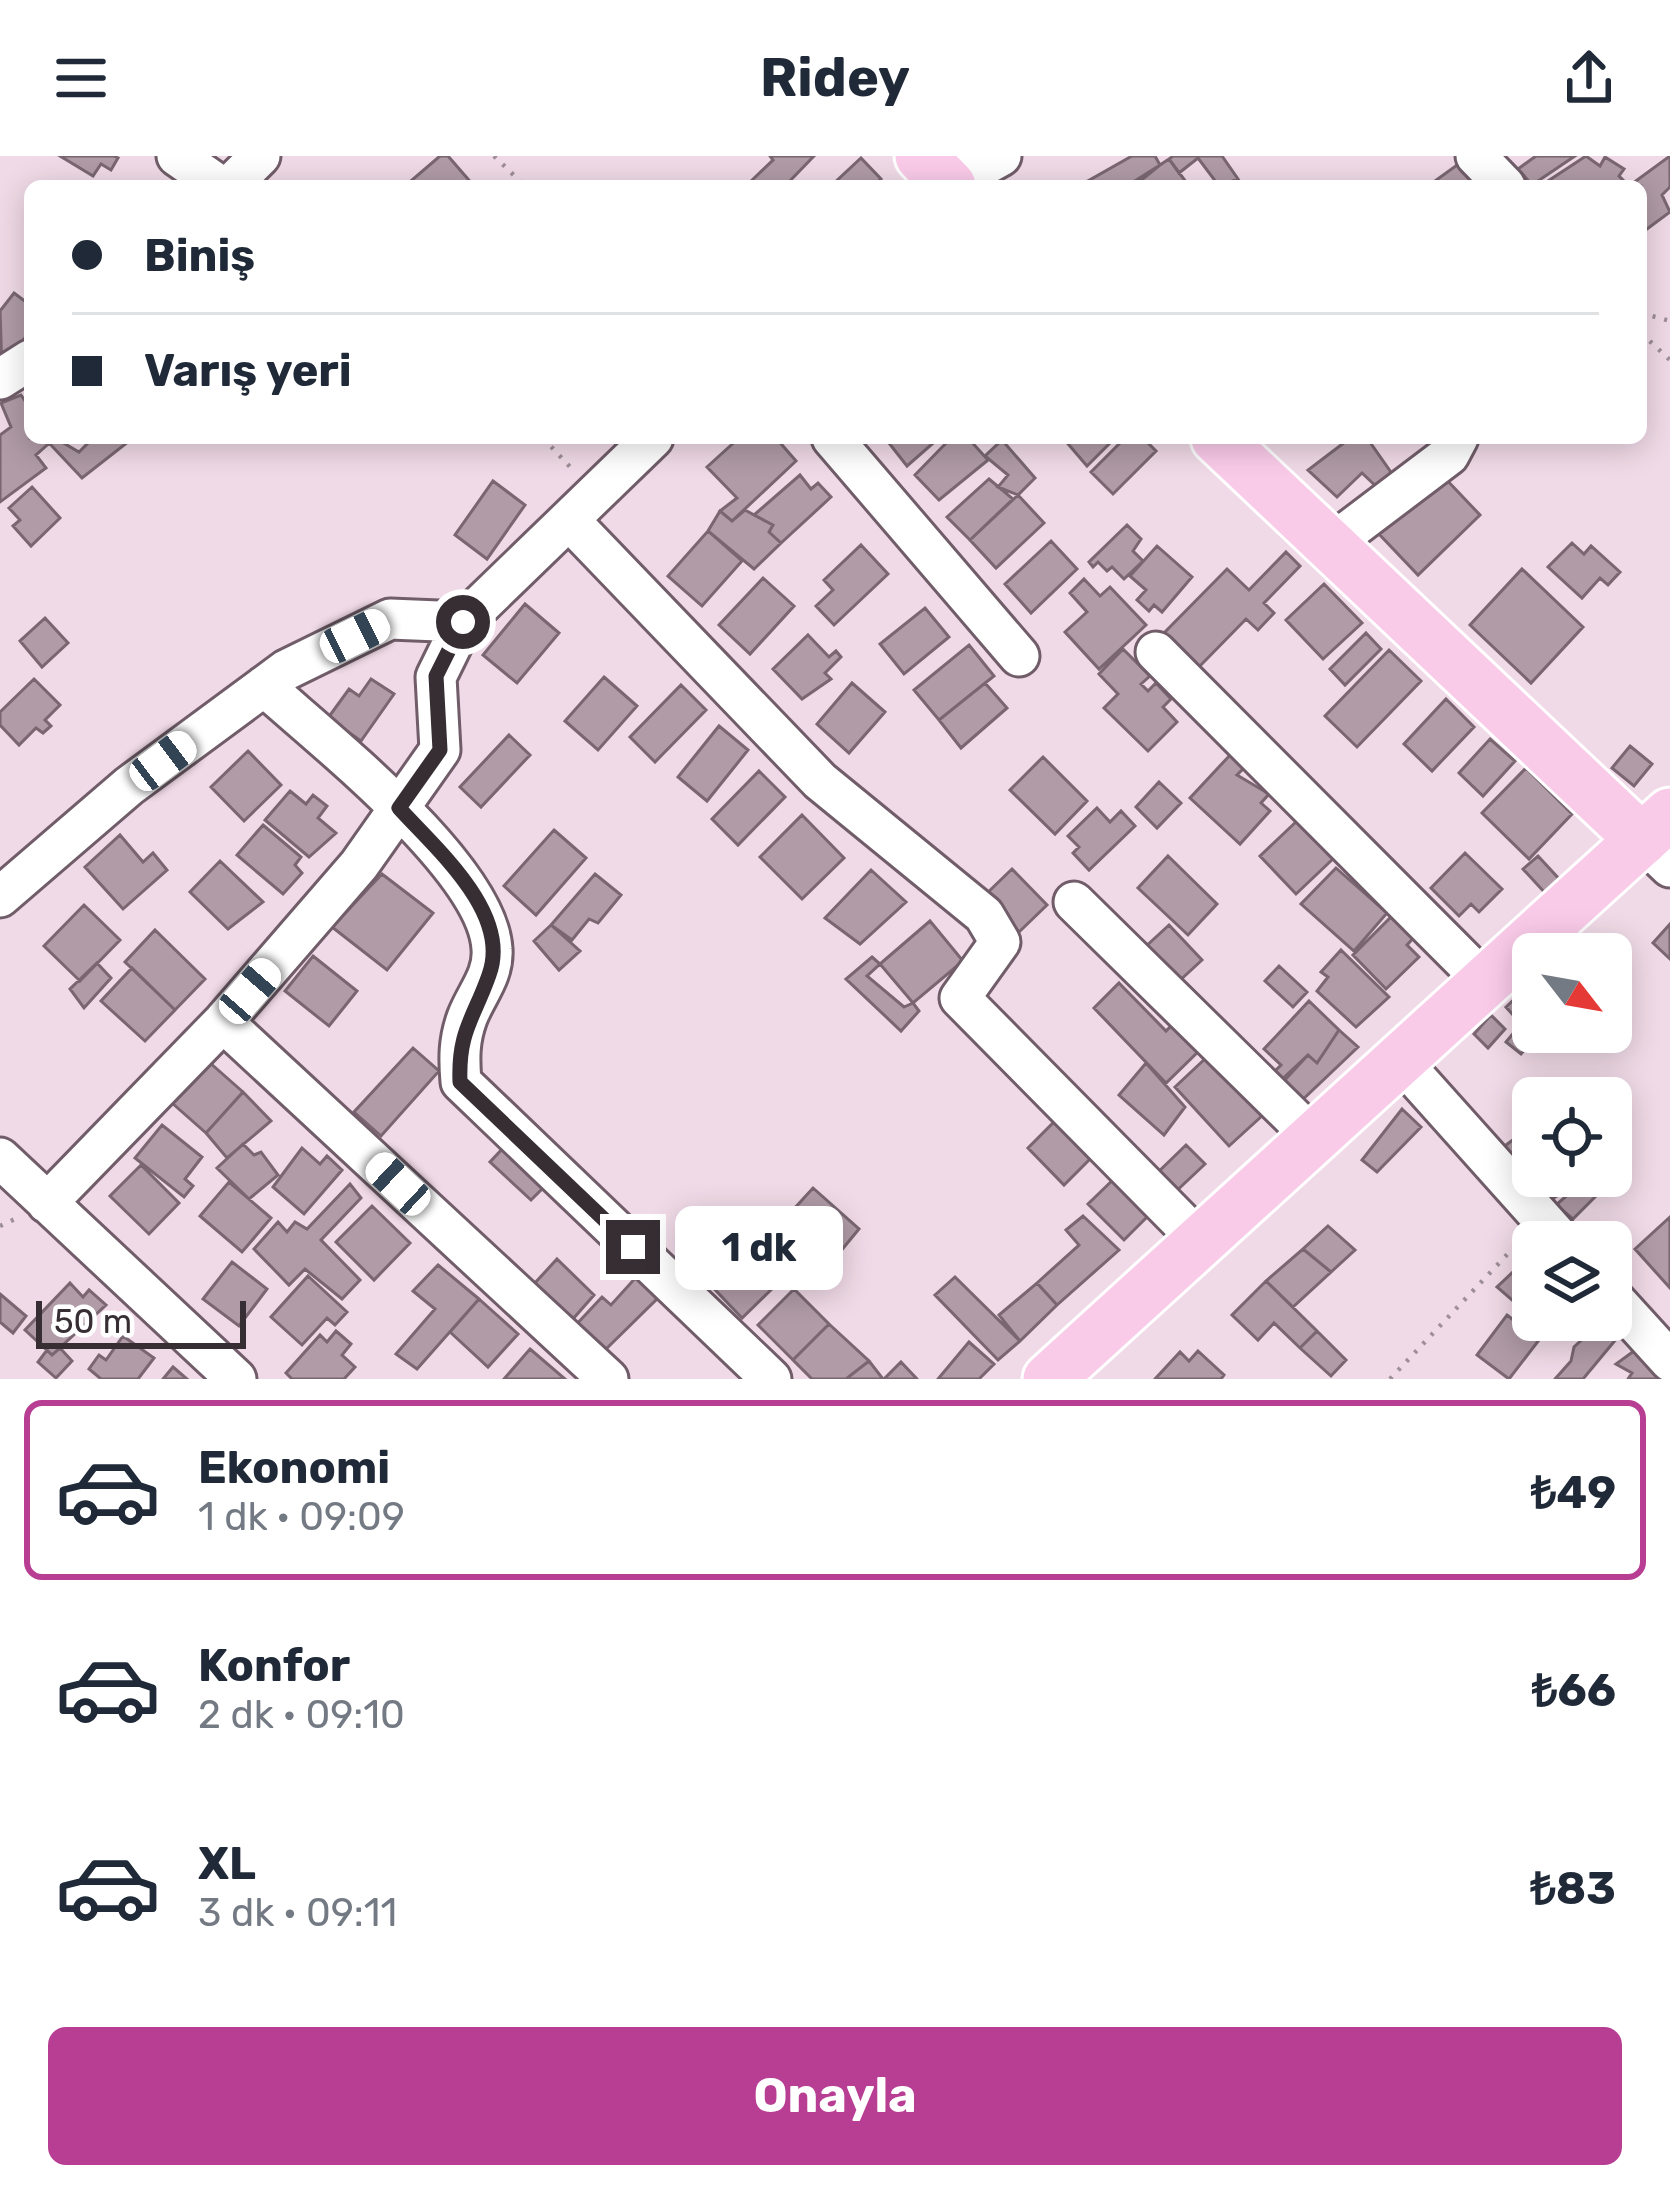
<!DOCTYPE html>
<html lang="tr">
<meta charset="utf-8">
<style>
:root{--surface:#fff;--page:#f6f6f7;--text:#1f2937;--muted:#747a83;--line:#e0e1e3;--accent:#b73e93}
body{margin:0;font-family:Rubik,sans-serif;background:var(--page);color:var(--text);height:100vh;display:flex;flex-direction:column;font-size:45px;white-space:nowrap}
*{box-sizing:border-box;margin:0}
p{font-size:39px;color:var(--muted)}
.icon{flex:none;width:66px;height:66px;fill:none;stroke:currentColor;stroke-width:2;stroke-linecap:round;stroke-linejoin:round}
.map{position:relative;height:1223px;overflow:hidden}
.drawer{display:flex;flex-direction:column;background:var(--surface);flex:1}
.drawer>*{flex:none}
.hud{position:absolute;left:24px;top:24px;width:1623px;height:264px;border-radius:18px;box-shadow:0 6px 30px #0003;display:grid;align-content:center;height:264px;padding:0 48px;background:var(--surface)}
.needle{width:78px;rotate:121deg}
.fabs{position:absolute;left:1512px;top:777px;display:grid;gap:24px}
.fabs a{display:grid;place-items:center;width:120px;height:120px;border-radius:18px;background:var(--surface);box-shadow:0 6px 30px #0003;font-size:60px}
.scale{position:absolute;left:36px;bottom:30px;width:210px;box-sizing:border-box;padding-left:12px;border:6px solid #362e33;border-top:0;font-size:33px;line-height:42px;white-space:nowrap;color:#362e33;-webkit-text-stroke:9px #fff;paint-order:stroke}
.end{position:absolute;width:54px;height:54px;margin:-27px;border:15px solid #362e33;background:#fff;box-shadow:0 0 0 6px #fff}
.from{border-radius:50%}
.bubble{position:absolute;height:84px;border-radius:18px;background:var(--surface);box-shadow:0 6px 30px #0003;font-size:39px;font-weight:700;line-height:84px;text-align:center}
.car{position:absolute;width:36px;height:72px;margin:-36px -18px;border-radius:15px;box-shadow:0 0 9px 3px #0007;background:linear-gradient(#fff 24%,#345 0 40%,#fff 0 76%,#345 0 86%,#fff 0)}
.hud b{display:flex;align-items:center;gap:42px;height:114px;font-size:45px}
.hud b+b{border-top:3px solid var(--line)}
.hud i{width:30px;height:30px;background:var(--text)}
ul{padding:21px 0 0;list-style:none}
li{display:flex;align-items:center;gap:36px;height:180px;margin:0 24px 18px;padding:0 24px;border:6px solid transparent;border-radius:18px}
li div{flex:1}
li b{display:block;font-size:45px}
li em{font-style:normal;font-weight:700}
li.current{border-color:var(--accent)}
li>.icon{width:108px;height:108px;stroke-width:1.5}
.primary-button{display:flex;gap:24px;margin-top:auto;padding:24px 48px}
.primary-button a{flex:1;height:138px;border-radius:18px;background:var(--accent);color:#fff;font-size:48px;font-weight:700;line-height:138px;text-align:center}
header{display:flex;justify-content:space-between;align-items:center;height:156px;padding:0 48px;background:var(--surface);font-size:54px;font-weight:700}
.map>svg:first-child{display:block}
</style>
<header><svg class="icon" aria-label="menu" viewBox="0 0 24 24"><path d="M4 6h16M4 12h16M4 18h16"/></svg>Ridey<svg class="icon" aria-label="share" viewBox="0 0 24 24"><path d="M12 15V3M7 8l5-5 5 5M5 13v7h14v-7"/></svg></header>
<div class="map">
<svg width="1670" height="1223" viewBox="0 0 1670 1223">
<rect width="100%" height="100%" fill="#f0dae7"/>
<path fill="#b09ba7" stroke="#796671" stroke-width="3" d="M60,0H114L118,2L111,14L101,8L93,20Z
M440,0H448L474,30H405Z
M770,0H814L785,30H746L773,4Z
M1132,0H1155L1160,9L1127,30H1079Z
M1173,0H1222L1238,23L1219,30L1198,2L1179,17L1169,3Z
M1536,0H1575L1532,29L1518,13Z
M1586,0L1600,10L1605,1L1624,13L1619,20L1629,30H1551L1548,25Z
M1670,0V31L1662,39L1670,56L1647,73L1641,67V30H1629Z
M861,2L881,23L873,30H831Z
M1169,3L1189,30H1134L1160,9Z
M1464,4L1483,30H1428Z
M14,137L26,146L30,139V175L2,213L0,155Z
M21,239L30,252V282H55L36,299L46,312L0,346V279L11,271L1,247Z
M55,282L79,296L93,282H133L82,322L50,288Z
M739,282H776L796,305L732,365L720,355L737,342L707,311Z
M885,282H939L907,310Z
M951,282H968L988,304L939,344L915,319Z
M1063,282H1115L1087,310Z
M1125,282H1143L1156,295L1113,338L1091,316Z
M1341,282H1367L1395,322L1380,334L1362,317L1337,341L1308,314L1345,286Z
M1002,284L1035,322L1018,339L998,331L1008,319L985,300Z
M800,319L811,333L818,327L831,341L781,387L769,376L773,369L754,359Z
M1442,319L1480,359L1418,419L1379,378Z
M989,323L1013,343L970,384L947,361Z
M493,325L525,349L487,403L455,379Z
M32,331L60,362L31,390L13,370L20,364L9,352Z
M1018,339L1044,367L996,412L970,384Z
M745,354L773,369L769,376L781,387L754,413L708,375L720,355L732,365Z
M1127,369L1141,383L1133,395L1143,405L1124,423L1112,411L1107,415L1098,406L1093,411L1089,406Z
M708,375L742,405L702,450L668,420Z
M1051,385L1077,413L1031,457L1005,428Z
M1572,387L1584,398L1591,390L1620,416L1608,429L1600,422L1582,442L1548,411Z
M861,389L888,418L834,469L816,450L833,434L824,424Z
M1157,390L1192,421L1162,456L1154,449L1149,455L1137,444L1146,434L1130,420Z
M1286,396L1300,410L1264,447L1274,457L1258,474L1246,463L1199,511L1164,477L1227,413L1249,434Z
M1522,413L1583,471L1531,527L1470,469Z
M763,422L794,450L750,498L719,469Z
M1084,423L1100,440L1110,431L1146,469L1099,513L1065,476L1087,456L1070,437Z
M1324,428L1362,467L1323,503L1286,464Z
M525,448L559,477L517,527L483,499Z
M925,452L949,481L904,518L880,488Z
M45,462L68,487L42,511L20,485Z
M1366,477L1381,493L1345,529L1330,513Z
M808,479L829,501L836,495L841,501L825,517L831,523L802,543L773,513Z
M969,489L994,520L939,564L914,534Z
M1123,493L1150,520L1141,528L1148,535L1156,527L1171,543L1163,551L1177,566L1148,595L1104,552L1118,538L1099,518Z
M1389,494L1421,525L1357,591L1325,560Z
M604,521L637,550L598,594L565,565Z
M34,523L60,549L45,564L51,570L43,577L36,572L19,589L0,569V556Z
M371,523L394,538L361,585L328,562L349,533L359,540Z
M852,527L885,556L849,597L817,568Z
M985,527L1007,552L961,592L939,564Z
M681,529L706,554L655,606L630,581Z
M1446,543L1474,571L1432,615L1404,588Z
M719,570L748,594L707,645L678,621Z
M509,579L530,599L481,651L460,631Z
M1490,583L1515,605L1483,640L1459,617Z
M1630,590L1652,608L1634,630L1612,612Z
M248,595L281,629L244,665L211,631Z
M1231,598L1245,611L1237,619L1269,638L1261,647L1270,655L1240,688L1190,642Z
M1043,601L1087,645L1055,678L1010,634Z
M1526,612L1572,658L1529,703L1482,657Z
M759,615L785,641L738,689L712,663Z
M1159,626L1181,647L1157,672L1136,651Z
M290,635L306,648L313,639L327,650L318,662L336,677L309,701L265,664Z
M1097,652L1110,666L1121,655L1135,670L1089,714L1073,697L1079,691L1068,680Z
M802,659L844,702L802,743L760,701Z
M1299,663L1335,701L1296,738L1260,700Z
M263,669L301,701L295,709L302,717L283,738L237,699Z
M554,674L586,702L536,759L504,730Z
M120,679L143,706L153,697L167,714L123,753L85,711Z
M1465,697L1502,733L1479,756L1471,748L1459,760L1431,732Z
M1168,700L1217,748L1188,779L1138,732Z
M1538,700L1561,725L1546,738L1523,713Z
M220,705L263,746L228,773L190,736Z
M1336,712L1387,757L1354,795L1301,748Z
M1012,713L1047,749L1019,776L983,741Z
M871,714L906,746L860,788L825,762Z
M382,718L433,757L387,814L332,771Z
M595,718L621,739L598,767L589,763L572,784L551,769Z
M84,749L120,784L80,825L44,790Z
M1398,754L1419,776L1407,789L1419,801L1386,833L1353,799Z
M930,765L963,805L913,847L880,808Z
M1670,768V803L1653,787Z
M551,769L580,795L559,814L534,785Z
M1169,769L1202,804L1176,828L1143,793Z
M155,774L205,823L175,854L125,806Z
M1341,794L1389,841L1356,871L1317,835L1328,821L1321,816Z
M313,800L357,835L329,870L285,835Z
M872,801L880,808L867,820L904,851L913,847L919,855L901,875L846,823Z
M97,807L111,822L84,852L70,833Z
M1279,810L1307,836L1293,851L1265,825Z
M132,812L175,854L145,885L101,845Z
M1119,827L1166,875L1178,863L1204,890L1166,927L1094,852Z
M1526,832L1533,840V876H1564L1547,890L1537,879L1521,898L1506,886L1521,868L1506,851Z
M1309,845L1339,874L1317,907L1308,899L1284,925L1274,916L1281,909L1264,893Z
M1491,859L1505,873L1488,892L1474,878Z
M1339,874L1358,891L1298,948L1276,929L1308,899L1317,907Z
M413,892L439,915L381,980L354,956Z
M1208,900L1263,959L1229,990L1175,931Z
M209,906L243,936L206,977L172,947Z
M1146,907L1185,951L1164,979L1119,939Z
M243,936L271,965L227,1002L206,977Z
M1402,953L1421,971L1377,1016L1362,1004Z
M1057,963L1093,1000L1064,1029L1028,992Z
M162,969L202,1001L185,1023L193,1030L184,1041L135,1002Z
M1522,977L1533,990V1020H1541L1531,1028L1502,992Z
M243,988L254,999L261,996L278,1019L249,1043L217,1012Z
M506,989L547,1028L531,1044L490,1006Z
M1186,989L1205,1008L1170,1041L1152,1022Z
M302,992L320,1008L327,1000L342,1014L304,1058L273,1031Z
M141,1009L179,1047L149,1078L110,1040Z
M1121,1016L1156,1052L1124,1084L1088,1048Z
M1611,1019L1615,1021L1573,1063L1556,1049L1589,1020Z
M1541,1020H1570L1559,1029L1563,1036L1549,1045L1531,1028Z
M229,1026L271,1062L242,1096L200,1060Z
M350,1028L361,1042L321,1084L360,1124L342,1143L305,1113L289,1129L254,1093L278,1066L287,1076L295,1066L307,1073Z
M813,1032L859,1073L840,1096L793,1054Z
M372,1050L410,1087L374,1124L336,1086Z
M1083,1060L1119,1094L1057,1149L1037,1127L1079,1089L1066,1074Z
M1670,1061V1132L1635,1093Z
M753,1067L793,1104L782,1116L742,1078Z
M1328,1070L1355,1094L1331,1116L1303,1093Z
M737,1085L778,1127L742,1162L702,1120Z
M1303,1093L1331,1116L1293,1151L1266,1125Z
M1532,1098L1533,1099V1162L1497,1131Z
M557,1103L594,1139L572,1164L534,1128Z
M232,1106L267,1133L239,1170L203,1143Z
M438,1109L479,1143L417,1213L396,1198L435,1153L413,1135Z
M639,1118L663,1137L602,1197L574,1171L602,1141L611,1149Z
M308,1120L347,1156L335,1169L327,1162L302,1189L271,1161Z
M955,1121L1020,1185L998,1204L935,1139Z
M1266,1125L1317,1175L1300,1192L1274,1167L1258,1184L1232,1159Z
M70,1127L83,1141L89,1134L106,1149L52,1199L25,1174Z
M1037,1127L1057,1149L1020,1185L999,1159Z
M794,1133L829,1168L793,1204L758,1169Z
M0,1138L26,1160L13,1177L0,1166Z
M479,1143L518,1178L488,1211L450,1176Z
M1507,1159L1539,1184L1509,1223L1477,1199Z
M1603,1164L1622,1176L1583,1223H1555L1571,1205L1574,1191Z
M829,1168L869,1205L846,1223H812L793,1204Z
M336,1175L351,1188L342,1199L355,1211L344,1223H292L286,1217L320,1179L327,1186Z
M1317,1175L1346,1204L1331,1220L1300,1192Z
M123,1180L154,1202L138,1223H101L89,1213L99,1199L106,1204Z
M969,1186L994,1208L979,1223H938Z
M60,1192L72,1205L56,1222L38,1206L47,1194L52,1199Z
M1638,1192L1666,1223H1628L1632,1217L1616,1208Z
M530,1193L565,1223H504Z
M1198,1195L1224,1219L1221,1223H1155L1180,1196L1189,1205Z
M869,1205L883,1223H846Z
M901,1206L917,1223H884Z
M173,1211L187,1223H163Z"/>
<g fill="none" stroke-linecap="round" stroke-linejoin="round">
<defs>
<path id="minor" d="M177,0L220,30
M1476,0L1505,30
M949,29L1001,0
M230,30L260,0
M0,223L30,204
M832,282L1019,500
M570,365L820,625L984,759L1000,786L960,842L1200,1085
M1330,389L1449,299L1458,282
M1156,496L1485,826
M264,530C324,584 488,713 492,793C494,820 476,838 467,862C459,884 459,902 461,926L771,1223
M1642,684L1670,711
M0,741L129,630L286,514L390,463L463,466
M1074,746L1314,982
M223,866L608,1223
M1400,904L1563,1086
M0,1002L236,1223
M47,1047L223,866L359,709L440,594L436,521L463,466L653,282
M1611,1140L1670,1205"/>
<path id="major" d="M921,0L950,30
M1217,282L1642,684
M1049,1223L1670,658"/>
</defs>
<use href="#minor" stroke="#705d69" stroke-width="45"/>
<use href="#major" stroke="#fff" stroke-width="57"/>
<path stroke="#9e8e97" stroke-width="4.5" stroke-dasharray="3 9" stroke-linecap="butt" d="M494,0L525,30
M1641,157L1670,165
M1641,177L1670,204
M543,282L572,313
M0,1070L15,1063
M1390,1223L1517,1088"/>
<use href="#minor" stroke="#fff" stroke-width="39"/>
<use href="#major" stroke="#facbe9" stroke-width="51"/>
</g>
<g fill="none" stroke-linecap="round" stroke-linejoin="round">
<path stroke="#362e33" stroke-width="15" d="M463,466L436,520L440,594L399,652C435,692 512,757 489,819C474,862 458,875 460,926L633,1091"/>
</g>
</svg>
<div class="fabs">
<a><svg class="needle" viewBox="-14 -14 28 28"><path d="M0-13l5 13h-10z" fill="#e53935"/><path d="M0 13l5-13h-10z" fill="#747a83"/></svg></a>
<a><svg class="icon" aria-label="locate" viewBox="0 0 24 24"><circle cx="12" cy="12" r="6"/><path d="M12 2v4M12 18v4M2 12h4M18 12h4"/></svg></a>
<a><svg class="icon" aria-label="layers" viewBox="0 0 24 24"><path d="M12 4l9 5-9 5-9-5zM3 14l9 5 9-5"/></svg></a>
</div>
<div class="scale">50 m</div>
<i class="end from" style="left:463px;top:466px"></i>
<i class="end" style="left:633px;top:1091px"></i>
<div class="bubble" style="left:675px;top:1050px;width:168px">1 dk</div>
<i class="car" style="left:355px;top:480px;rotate:64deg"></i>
<i class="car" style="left:163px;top:605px;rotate:53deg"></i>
<i class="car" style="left:250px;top:835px;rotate:41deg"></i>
<i class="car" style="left:398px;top:1028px;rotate:313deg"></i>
<div class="hud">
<b><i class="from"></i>Biniş</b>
<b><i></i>Varış yeri</b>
</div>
</div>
<section class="drawer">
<ul>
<li class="current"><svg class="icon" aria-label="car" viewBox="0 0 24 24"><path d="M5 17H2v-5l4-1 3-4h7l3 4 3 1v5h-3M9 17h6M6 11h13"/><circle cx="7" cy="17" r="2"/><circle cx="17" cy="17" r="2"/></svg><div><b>Ekonomi</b><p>1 dk · 09:09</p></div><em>₺49</em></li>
<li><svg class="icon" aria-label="car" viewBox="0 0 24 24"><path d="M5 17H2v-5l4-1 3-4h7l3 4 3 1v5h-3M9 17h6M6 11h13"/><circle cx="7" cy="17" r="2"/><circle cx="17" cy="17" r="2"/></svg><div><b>Konfor</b><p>2 dk · 09:10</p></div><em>₺66</em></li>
<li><svg class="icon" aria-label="car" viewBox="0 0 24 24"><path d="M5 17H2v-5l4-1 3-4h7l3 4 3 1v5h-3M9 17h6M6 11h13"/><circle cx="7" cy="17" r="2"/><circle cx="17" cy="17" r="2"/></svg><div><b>XL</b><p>3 dk · 09:11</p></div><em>₺83</em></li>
</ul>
<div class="primary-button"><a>Onayla</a></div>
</section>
